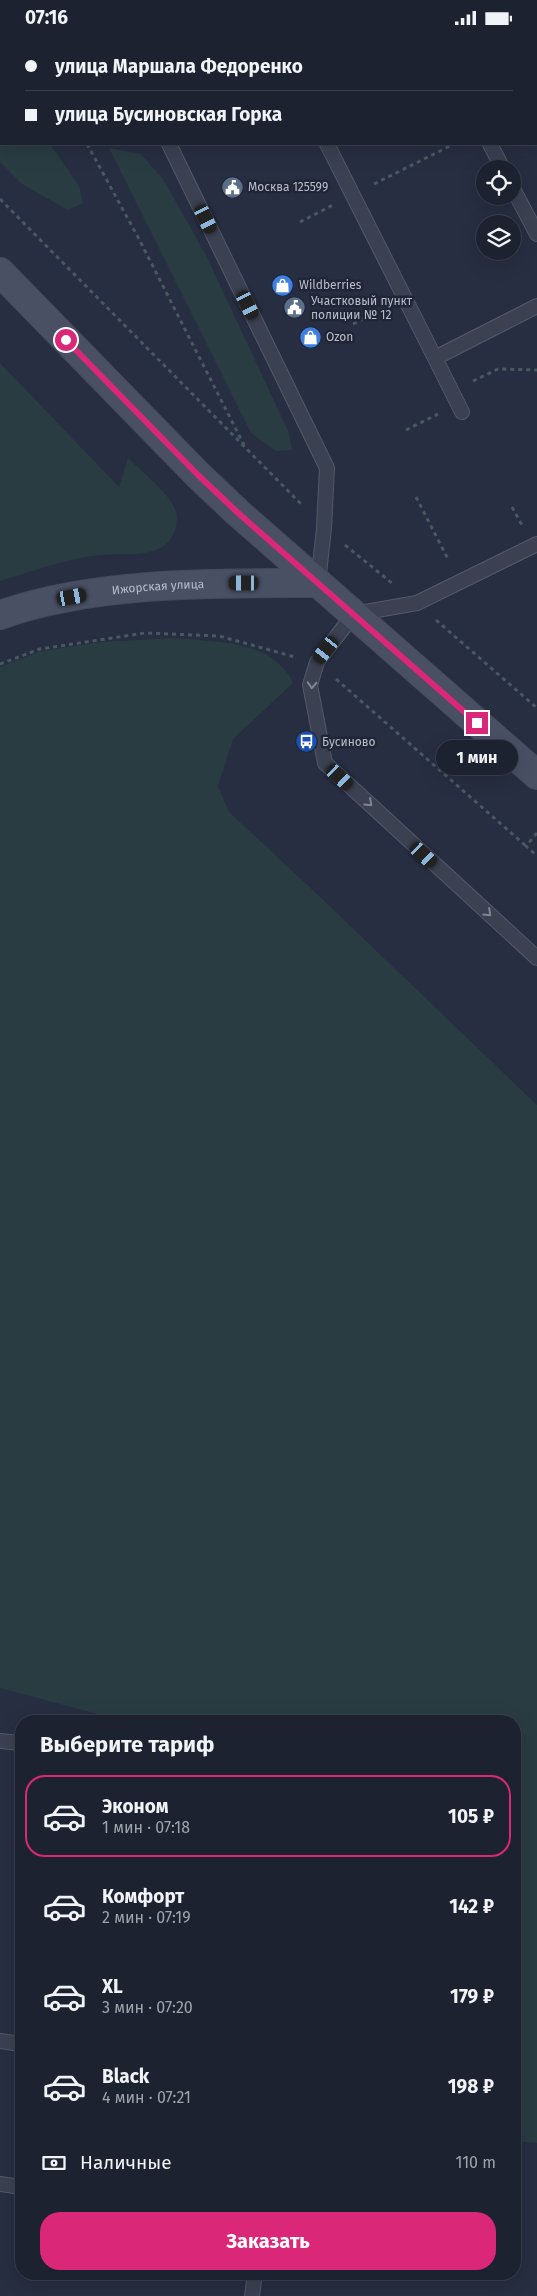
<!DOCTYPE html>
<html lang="ru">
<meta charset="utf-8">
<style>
:root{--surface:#1d2231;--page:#2a2f3d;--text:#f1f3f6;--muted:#a0a4ab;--line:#3b3f4d;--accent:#db2777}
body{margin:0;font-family:"Fira Sans",sans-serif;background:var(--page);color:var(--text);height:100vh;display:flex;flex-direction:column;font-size:19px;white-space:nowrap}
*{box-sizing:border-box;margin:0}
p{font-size:16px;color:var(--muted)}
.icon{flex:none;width:28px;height:28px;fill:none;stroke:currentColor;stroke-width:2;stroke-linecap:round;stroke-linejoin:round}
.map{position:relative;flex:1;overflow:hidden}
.side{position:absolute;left:15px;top:1680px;width:506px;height:565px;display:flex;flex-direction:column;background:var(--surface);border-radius:20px;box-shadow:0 5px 20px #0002,0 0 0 1px var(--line)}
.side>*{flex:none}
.top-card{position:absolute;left:0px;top:0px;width:538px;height:110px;box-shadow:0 5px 20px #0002,0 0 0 1px var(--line);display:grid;align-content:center;height:110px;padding:0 25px;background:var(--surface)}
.controls{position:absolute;left:476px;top:125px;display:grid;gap:10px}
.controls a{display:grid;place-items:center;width:45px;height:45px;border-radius:50%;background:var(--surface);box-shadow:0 5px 20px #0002,0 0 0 1px var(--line);font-size:25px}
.end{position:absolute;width:22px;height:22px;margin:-11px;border:6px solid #db2777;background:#fff;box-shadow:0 0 0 2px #fff}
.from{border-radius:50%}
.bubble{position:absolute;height:35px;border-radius:18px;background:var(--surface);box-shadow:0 5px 20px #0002,0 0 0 1px var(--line);font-size:16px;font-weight:700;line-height:35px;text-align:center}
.car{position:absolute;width:15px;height:30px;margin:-15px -8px;border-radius:6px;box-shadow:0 0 4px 1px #0007;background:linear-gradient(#222 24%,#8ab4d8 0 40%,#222 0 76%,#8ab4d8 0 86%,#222 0)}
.top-card b{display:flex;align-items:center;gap:18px;height:48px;font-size:19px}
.top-card b+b{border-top:1px solid var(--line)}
.top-card i{width:12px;height:12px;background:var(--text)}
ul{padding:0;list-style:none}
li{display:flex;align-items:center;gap:15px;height:82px;margin:0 10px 8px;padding:0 15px;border:2px solid transparent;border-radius:20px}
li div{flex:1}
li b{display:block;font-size:19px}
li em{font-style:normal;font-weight:700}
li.current{border-color:var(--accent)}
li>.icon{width:45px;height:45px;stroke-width:1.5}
h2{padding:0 25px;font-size:22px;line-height:60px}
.pay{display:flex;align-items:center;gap:12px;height:55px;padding:0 25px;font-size:19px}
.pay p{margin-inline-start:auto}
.primary-button{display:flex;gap:10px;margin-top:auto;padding:10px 25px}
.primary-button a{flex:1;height:58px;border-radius:20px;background:var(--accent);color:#fff;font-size:20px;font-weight:700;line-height:58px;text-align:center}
.status{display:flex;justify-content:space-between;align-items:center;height:35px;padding:0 25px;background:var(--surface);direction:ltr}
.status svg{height:14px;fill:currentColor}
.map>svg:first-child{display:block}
</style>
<div class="status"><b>07:16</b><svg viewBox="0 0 49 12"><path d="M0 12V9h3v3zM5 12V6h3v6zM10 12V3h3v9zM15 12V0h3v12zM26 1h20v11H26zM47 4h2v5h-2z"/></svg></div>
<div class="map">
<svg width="537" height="2261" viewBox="0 0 537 2261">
<rect width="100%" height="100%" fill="#272e41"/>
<path fill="#293c42" d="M0,47L1,109H50L79,151L83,168L68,175L22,149L0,127Z
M109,113L141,119L163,144L205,218L289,398L292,415L276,416L251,398Z
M0,328L119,452L128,423C141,436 172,460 176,477C179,490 173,507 160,513C143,522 119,518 100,520C66,524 33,536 0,546Z
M175,603C215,607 274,605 293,648L233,704L218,751L229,777L317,859L537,1070V2108L515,2106V1686H124L0,1653V632L42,616L101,607Z"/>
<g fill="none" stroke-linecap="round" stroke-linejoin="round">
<defs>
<path id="lane" d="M117,0V1
M272,0V1
M182,1L185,0
M536,67L537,66
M169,109L327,433L324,493L318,548
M327,109L435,323L537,271
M490,109L503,134
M512,152L537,199
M435,323L462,377
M537,509L417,568L354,579L317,627L310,650L325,728L537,923
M0,1706L21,1708
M0,2006L21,2009
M0,2149L21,2152
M252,2261L255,2239"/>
<g id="secondary">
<path d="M0,237L198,440L237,477L537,740"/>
<path id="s1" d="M0,580C96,546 217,548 318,548"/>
</g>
</defs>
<use href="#lane" stroke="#535968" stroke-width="16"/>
<use href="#secondary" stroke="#454a5a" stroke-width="30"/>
<path stroke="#47595f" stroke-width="3" stroke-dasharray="4 4" stroke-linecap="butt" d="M36,0V1
M382,0L383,1
M512,0V1
M87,109L139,204L244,410
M374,149L454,109
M0,164L302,470
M300,187L333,170
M353,289L383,274
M473,346L498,334L537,335
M406,395L438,379
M416,462L449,526
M512,472L522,490
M345,510L393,549
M436,585L537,673
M0,629L40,614L145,598L219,601L295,622
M336,644L526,811
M537,798L526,811L537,821"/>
<use href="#lane" stroke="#3b4151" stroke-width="14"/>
<use href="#secondary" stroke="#495064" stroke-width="28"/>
</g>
<defs><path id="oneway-chevron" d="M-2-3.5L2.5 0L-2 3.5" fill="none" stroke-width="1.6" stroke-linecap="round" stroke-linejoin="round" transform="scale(1.25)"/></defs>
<g stroke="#808594">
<use href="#oneway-chevron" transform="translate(312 650) rotate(93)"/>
<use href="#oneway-chevron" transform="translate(369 768) rotate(43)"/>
<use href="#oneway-chevron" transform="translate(488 878) rotate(43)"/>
</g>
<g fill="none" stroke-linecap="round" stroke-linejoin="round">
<path stroke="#db2777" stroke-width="6" d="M66,305L198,440L237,477L477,688"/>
</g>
<defs>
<symbol id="civic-disc" viewBox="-11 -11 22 22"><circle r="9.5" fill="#5c6f8a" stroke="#202636"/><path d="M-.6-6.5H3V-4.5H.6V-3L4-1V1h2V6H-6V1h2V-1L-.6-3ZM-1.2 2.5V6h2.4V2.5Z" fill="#fff"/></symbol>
<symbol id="shop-disc" viewBox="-11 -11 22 22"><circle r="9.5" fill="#3f7fe0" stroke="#202636"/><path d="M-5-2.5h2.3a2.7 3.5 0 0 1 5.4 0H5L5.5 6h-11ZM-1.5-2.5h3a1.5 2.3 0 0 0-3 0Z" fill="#fff"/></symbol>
<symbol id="bus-disc" viewBox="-11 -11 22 22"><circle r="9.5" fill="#1a4fb4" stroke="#202636"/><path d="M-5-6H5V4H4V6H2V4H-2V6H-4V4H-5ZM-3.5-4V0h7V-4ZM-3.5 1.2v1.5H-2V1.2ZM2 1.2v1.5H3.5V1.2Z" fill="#fff"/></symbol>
</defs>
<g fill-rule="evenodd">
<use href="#civic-disc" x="220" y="140" width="25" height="25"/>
<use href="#shop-disc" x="270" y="238" width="25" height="25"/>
<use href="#civic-disc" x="282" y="260" width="25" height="25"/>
<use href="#shop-disc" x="298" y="290" width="25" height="25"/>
<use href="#bus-disc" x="294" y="694" width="25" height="25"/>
</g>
<g text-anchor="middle" stroke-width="5" stroke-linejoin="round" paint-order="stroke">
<g font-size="12" fill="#b8bdcb" stroke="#202636" text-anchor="start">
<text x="248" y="156">Москва 125599</text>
<text x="299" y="254">Wildberries</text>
<text x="311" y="270">Участковый пункт<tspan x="311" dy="14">полиции № 12</tspan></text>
<text x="326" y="306">Ozon</text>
<text x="322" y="711">Бусиново</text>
</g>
<g font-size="12" fill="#b8bdcb" stroke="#202636">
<text dy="4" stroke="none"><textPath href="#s1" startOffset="161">Ижорская улица</textPath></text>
</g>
</g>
</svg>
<div class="controls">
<a><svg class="icon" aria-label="locate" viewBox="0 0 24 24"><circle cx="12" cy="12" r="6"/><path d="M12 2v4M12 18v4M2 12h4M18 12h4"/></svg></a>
<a><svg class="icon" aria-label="layers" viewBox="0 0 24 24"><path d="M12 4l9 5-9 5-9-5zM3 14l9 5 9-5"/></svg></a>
</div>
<i class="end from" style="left:66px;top:305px"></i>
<i class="end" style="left:477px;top:688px"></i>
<div class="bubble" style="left:436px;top:705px;width:82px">1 мин</div>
<i class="car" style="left:206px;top:184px;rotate:154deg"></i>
<i class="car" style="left:248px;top:270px;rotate:154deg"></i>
<i class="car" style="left:244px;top:548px;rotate:270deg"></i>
<i class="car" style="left:72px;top:562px;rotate:80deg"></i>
<i class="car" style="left:326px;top:615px;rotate:218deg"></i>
<i class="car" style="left:340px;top:742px;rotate:133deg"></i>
<i class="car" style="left:424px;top:820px;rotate:133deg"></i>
<div class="top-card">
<b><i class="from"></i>улица Маршала Федоренко</b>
<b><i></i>улица Бусиновская Горка</b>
</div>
<section class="side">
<h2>Выберите тариф</h2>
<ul>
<li class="current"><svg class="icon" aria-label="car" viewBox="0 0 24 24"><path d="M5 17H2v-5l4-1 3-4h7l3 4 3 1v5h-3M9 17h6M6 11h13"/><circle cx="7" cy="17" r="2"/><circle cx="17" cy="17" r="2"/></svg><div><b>Эконом</b><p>1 мин · 07:18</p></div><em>105 ₽</em></li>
<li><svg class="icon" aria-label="car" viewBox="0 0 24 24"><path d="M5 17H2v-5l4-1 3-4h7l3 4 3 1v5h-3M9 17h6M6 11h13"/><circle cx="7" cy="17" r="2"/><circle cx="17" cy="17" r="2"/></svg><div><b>Комфорт</b><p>2 мин · 07:19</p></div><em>142 ₽</em></li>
<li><svg class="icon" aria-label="car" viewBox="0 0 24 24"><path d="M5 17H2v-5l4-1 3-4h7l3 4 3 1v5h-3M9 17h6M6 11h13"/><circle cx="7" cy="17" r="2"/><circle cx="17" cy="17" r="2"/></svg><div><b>XL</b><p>3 мин · 07:20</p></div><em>179 ₽</em></li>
<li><svg class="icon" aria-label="car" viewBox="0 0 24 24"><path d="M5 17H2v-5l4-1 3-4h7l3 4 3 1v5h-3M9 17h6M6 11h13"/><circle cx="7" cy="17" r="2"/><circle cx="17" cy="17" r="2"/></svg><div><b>Black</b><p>4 мин · 07:21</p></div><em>198 ₽</em></li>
</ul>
<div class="pay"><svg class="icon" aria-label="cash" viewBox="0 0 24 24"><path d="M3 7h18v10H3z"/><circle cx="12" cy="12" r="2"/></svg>Наличные<p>110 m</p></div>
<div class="primary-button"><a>Заказать</a></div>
</section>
</div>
